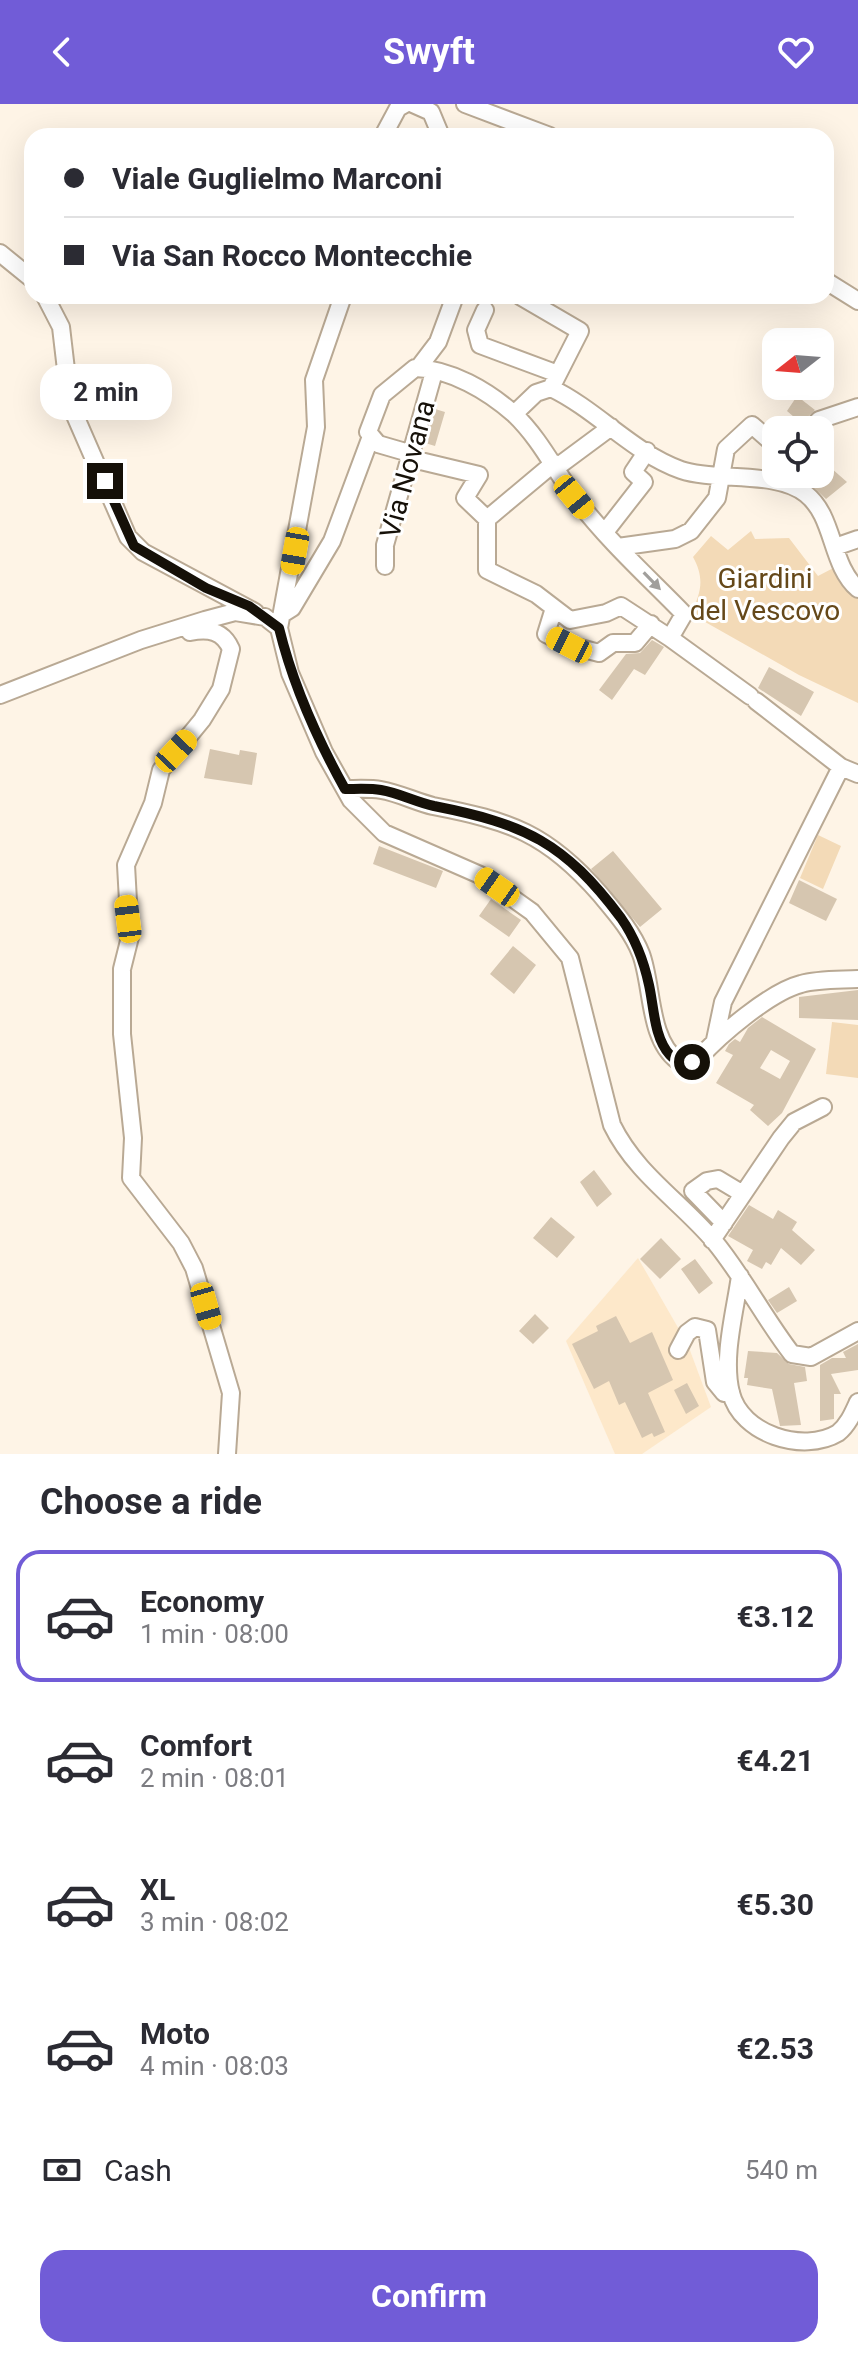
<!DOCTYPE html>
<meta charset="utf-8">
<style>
:root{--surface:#fff;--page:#f7f7f7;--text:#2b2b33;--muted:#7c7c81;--line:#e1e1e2;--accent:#715cd7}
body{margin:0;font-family:Roboto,sans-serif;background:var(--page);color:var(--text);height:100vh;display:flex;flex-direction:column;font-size:30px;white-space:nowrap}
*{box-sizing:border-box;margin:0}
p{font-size:26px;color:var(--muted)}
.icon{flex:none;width:44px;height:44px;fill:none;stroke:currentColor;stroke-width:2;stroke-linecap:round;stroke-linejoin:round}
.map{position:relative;height:1350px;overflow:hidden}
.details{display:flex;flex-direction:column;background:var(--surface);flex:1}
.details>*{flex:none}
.hud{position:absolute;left:24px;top:24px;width:810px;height:176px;border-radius:24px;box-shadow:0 8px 32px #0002;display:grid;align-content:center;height:176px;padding:0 40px;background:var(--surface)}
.needle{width:52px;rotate:253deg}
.controls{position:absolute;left:762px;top:224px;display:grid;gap:16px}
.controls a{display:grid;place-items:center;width:72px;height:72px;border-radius:16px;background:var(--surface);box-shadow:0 8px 32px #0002;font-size:40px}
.end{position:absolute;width:36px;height:36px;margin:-18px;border:10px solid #151008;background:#fff;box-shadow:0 0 0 4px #fff}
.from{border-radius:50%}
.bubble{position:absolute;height:56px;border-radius:24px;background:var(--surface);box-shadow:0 8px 32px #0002;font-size:26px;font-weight:700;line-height:56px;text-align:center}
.car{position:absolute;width:24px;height:48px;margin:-24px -12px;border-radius:10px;box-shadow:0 0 6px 2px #0007;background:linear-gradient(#f5c518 24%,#345 0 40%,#f5c518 0 76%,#345 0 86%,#f5c518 0)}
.hud b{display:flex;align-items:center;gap:28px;height:76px;font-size:30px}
.hud b+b{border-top:2px solid var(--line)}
.hud i{width:20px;height:20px;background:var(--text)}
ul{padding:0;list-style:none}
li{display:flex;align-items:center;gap:24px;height:132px;margin:0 16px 12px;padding:0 24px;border:4px solid transparent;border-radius:24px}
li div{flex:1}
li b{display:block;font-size:30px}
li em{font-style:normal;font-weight:700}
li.active{border-color:var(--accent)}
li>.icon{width:72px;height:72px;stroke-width:1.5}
h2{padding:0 40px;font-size:36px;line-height:96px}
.pay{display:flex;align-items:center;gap:20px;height:88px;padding:0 40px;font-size:30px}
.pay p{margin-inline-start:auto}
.cta{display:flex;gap:16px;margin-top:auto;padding:16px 40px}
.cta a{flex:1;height:92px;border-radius:24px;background:var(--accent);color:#fff;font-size:32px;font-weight:700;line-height:92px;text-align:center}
header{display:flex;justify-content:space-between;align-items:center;height:104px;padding:0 40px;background:var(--accent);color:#fff;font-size:36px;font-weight:700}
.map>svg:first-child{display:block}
</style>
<header><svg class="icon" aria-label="back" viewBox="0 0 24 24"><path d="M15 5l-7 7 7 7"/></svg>Swyft<svg class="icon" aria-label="heart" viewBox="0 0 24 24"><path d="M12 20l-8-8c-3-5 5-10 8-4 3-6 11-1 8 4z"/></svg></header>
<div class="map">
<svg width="858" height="1350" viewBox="0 0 858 1350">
<rect width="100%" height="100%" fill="#fef4e6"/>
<path fill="#fde8ca" d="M638,1154L688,1241L711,1303L642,1350H615L566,1237Z"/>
<path fill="#f3dab7" d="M751,427L755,435L789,434L818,472L841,460L858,489V599L799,571L691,510C701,488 705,475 693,453L711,432L728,446Z
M818,731L841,742L823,785L800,774Z
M832,918L858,921V974L826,970Z"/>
<path fill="#d6c6b0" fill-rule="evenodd" d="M797,292L815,306L801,319L787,307Z
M435,305L445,308L435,342L425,339Z
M831,364L847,378L826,395L809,379Z
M652,536L664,543L645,571L634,565L612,596L599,586L626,550L640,549Z
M769,563L814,588L801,612L758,584Z
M210,645L239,651L240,646L257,649L252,681L204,674Z
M379,742L443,767L436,784L373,760Z
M613,747L662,805L640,823L591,765Z
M799,776L837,795L826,817L789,799Z
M491,795L521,816L509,833L479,812Z
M513,842L536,861L514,890L490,870Z
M858,886V916L799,914V893Z
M762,913L816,945L782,1009L768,1022L750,1006L754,1001L716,979L733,951L725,947L729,940L735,935L740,938L748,924ZM771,946L790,957L780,975L760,964Z
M594,1066L612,1090L597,1103L580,1078Z
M749,1101L773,1115L778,1106L797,1118L792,1126L815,1146L801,1161L781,1144L771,1161L766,1158L762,1165L747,1157L753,1146L728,1132Z
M551,1113L575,1133L557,1154L533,1134Z
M661,1134L681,1155L660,1175L640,1155Z
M695,1155L713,1179L699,1190L681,1165Z
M789,1183L797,1197L777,1209L768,1196Z
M535,1210L549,1224L533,1240L519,1227Z
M616,1212L630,1239L652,1228L673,1276L648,1289L665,1328L654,1333L652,1329L642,1334L625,1298L619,1301L609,1277L594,1285L572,1240L598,1227L596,1222Z
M858,1240V1266L831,1270L841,1290H834V1315L820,1317V1261L832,1254H846L843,1248Z
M748,1247L777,1249L789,1260L805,1263L807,1277L794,1279L801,1321L780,1322L772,1285L747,1281L748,1274H744Z
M687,1279L699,1302L686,1310L674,1286Z"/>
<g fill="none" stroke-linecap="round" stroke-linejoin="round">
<defs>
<path id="minor" d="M413,0L431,8L441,32
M465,0L550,32
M383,32L398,4L405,0
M0,149L32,175
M826,177L858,197
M45,192L61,223L70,300L128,433L143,448L255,508
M520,192L580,227L551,284
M485,206L476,226L480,241L558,270
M419,263L438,238L455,192
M514,310C541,336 555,367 577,396C608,437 648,473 684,510L670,534L750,592
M810,326L819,316L858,303
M409,349L378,340L368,328L382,291L415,264C451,265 488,287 514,310L536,289L551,284C597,306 633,349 681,366C716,378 776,366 806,390C835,413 830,461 858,485
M408,354L479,371L465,394L487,415
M554,359L487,415V466L536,490L570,516L606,509L621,502L670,534
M557,363L611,323
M605,428L644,378L633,368L647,347
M618,443L675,435L691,427L717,394L726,345L752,321L776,342
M835,443L858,435
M385,462V441L434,268
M554,504L546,530L569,541L599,549L613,539H635L651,520
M284,509L292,504L332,437L370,335
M279,524L316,323L314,276L343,192
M190,528C209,524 223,527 231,545L221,585L202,616L161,666L153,699L126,761L130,833L122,865V930L133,1034L131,1074L181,1139L194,1164L231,1289L227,1350
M0,591L141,536L205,516L235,508L265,513L279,524L290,569L324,648L351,696L384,729L480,771L532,808L570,854L612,1021C636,1070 680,1097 714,1137C743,1172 764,1214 792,1250L811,1253L858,1227
M756,597L841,663L858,670
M345,685C356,685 370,684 381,686C399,689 416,698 433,702C510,717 547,729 600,790C615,808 632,827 641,850C653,882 648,935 678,957L699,954C720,931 770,888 801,880C818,875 840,876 858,875
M715,936L723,898L841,663
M724,1119L693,1087L707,1077L718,1075L743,1090
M712,1136L781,1034L794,1018L823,1003
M740,1172C735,1208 722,1253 731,1289C741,1330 803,1350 838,1329C848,1321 853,1309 858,1298
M678,1246L687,1229L695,1223L707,1226L715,1278L724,1289L731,1288"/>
</defs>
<use href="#minor" stroke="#b9a994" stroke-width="20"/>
<use href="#minor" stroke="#fff" stroke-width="16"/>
</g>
<defs><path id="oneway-solid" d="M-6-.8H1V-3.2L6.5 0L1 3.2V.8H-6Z" transform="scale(2)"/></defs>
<use fill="#a19f9c" href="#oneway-solid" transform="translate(652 477) rotate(46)"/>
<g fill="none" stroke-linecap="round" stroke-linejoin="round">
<path stroke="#151008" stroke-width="10" d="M105,377L134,442L206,484L249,502L279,524C293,581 316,633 345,685C356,685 370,684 381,686C399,689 416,698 434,702C525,720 564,738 621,814C635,834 644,858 649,881C654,903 654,934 670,951C676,958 684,958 692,958"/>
</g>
<g text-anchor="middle" stroke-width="6" stroke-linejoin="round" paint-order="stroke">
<g font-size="28" fill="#151008" stroke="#fff">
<text transform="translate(407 365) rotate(-75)" y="10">Via Novana</text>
</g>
<g font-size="28" fill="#654819" stroke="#fff">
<text x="765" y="484">Giardini<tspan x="765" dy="32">del Vescovo</tspan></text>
</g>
</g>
</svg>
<div class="controls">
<a><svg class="needle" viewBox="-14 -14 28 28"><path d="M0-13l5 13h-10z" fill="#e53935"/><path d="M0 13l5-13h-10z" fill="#7c7c81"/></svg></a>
<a><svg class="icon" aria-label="locate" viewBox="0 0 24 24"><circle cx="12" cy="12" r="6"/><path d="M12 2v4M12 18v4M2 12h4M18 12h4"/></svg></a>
</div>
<i class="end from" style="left:692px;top:958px"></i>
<i class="end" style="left:105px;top:377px"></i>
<div class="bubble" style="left:40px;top:260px;width:132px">2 min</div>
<i class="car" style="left:574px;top:393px;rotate:141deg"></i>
<i class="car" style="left:295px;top:447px;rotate:190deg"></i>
<i class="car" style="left:569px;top:541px;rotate:297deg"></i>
<i class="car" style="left:176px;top:647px;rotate:43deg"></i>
<i class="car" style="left:497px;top:783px;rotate:305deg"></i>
<i class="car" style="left:128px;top:815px;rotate:353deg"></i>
<i class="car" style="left:206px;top:1202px;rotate:164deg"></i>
<div class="hud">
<b><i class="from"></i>Viale Guglielmo Marconi</b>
<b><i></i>Via San Rocco Montecchie</b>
</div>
</div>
<section class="details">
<h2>Choose a ride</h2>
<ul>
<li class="active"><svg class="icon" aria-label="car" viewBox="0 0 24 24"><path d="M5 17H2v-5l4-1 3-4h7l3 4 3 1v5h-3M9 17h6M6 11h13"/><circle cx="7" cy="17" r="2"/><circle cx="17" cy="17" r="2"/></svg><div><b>Economy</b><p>1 min · 08:00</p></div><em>€3.12</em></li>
<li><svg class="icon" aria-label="car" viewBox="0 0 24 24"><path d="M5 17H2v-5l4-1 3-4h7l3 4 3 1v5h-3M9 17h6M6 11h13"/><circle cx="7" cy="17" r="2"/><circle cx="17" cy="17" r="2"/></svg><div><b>Comfort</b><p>2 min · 08:01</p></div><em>€4.21</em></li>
<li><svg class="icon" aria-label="car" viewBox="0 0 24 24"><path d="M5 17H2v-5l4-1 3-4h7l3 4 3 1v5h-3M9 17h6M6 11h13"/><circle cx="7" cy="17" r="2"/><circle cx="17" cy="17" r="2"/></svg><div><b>XL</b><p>3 min · 08:02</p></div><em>€5.30</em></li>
<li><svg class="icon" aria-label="car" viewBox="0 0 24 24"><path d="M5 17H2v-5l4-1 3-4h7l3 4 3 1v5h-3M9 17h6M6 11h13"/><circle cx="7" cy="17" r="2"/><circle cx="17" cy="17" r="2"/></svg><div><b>Moto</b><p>4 min · 08:03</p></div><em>€2.53</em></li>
</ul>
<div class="pay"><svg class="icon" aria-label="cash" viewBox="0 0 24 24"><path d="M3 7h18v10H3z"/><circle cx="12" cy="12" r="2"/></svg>Cash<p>540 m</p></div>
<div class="cta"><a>Confirm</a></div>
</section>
